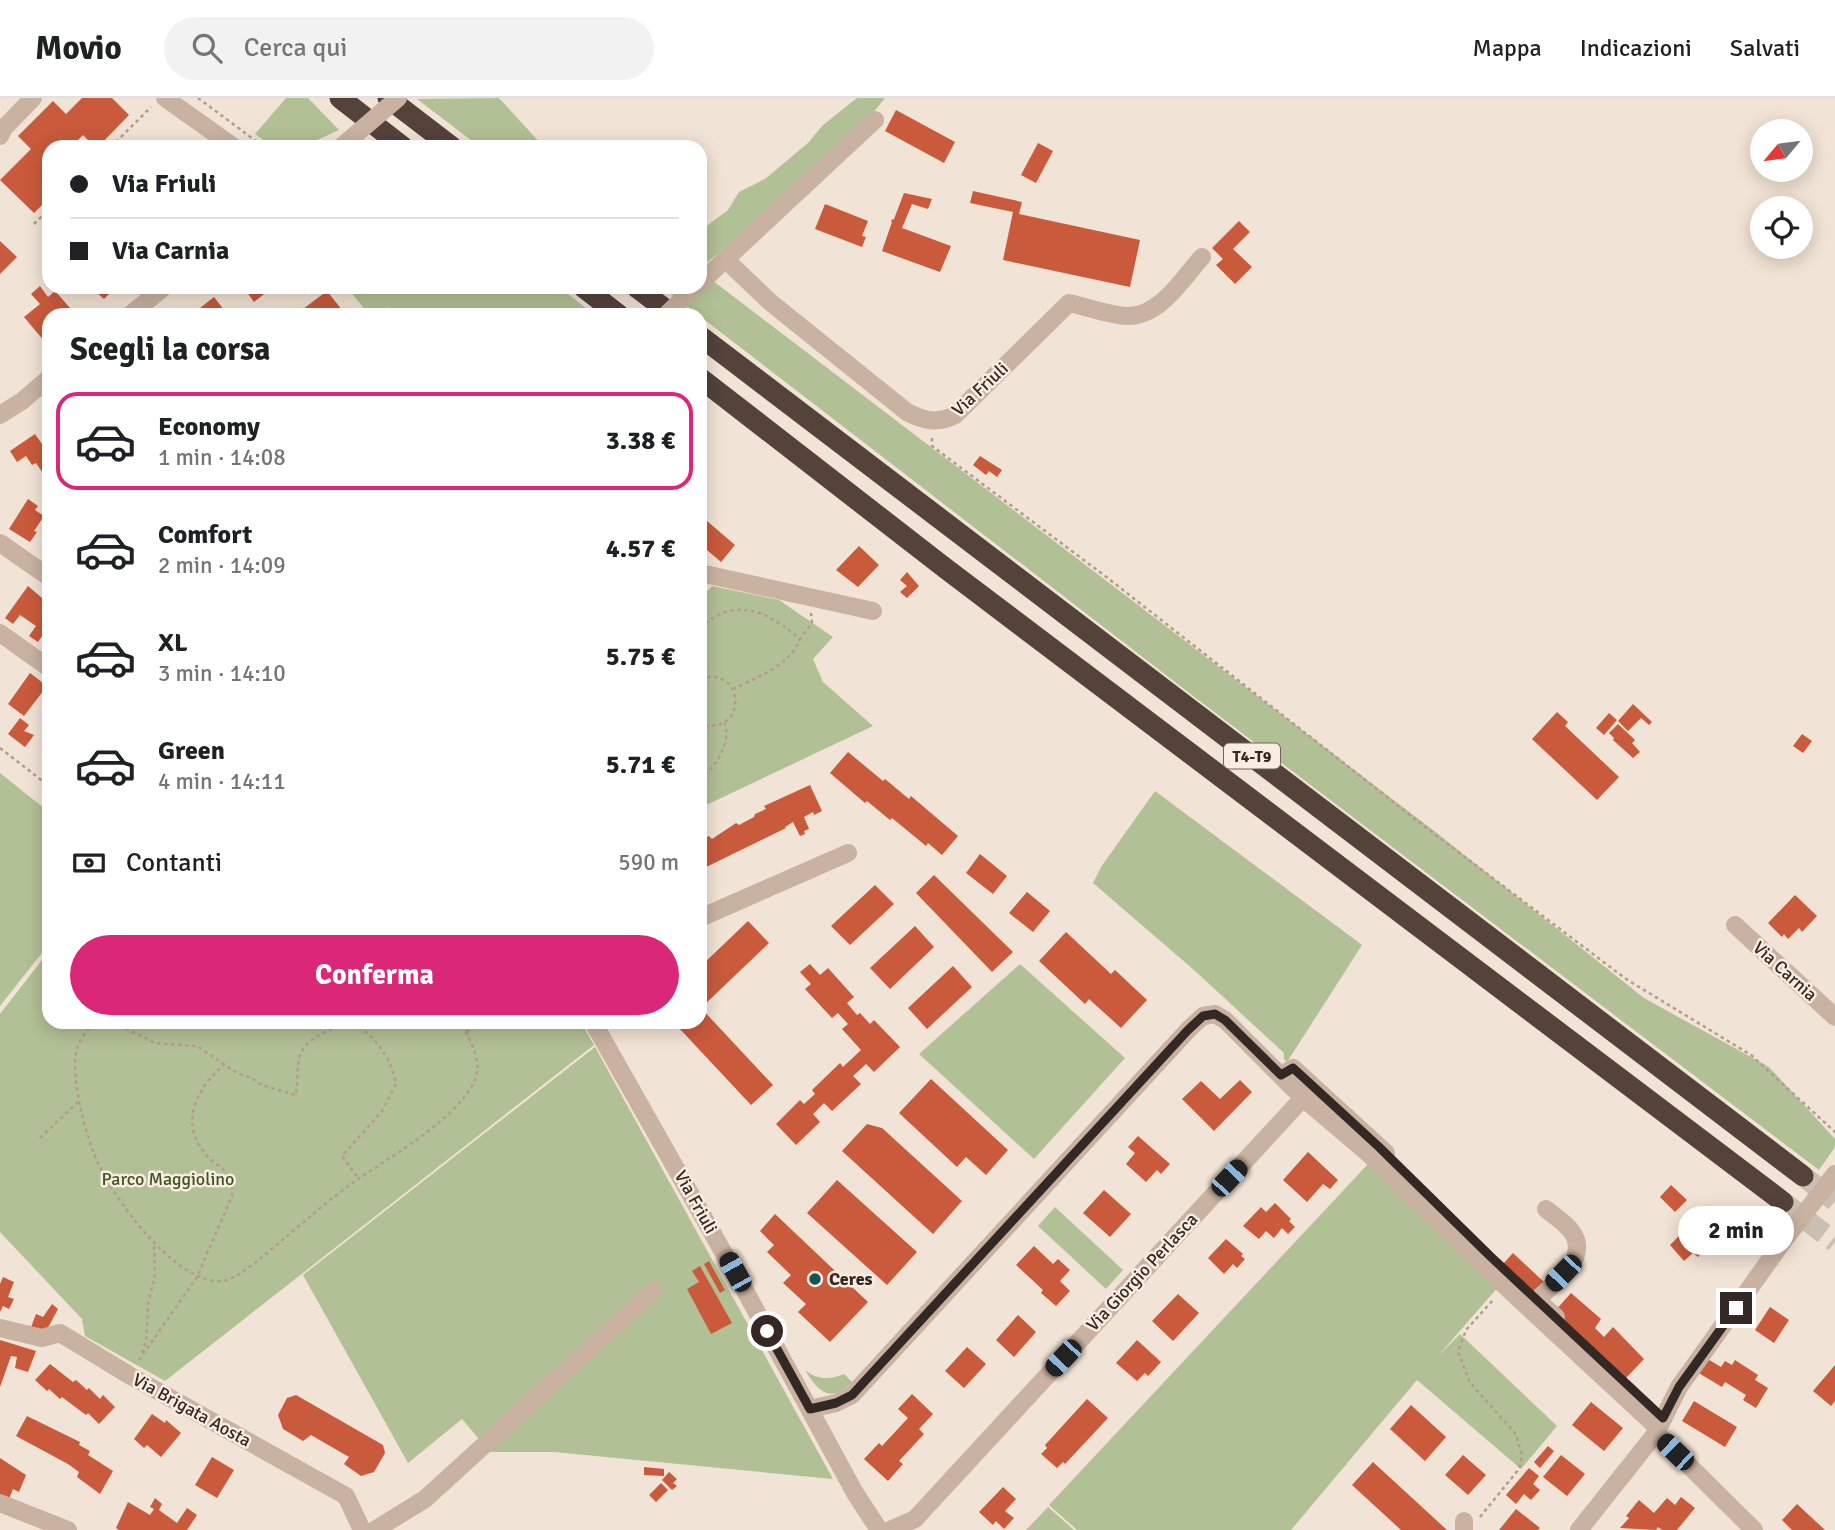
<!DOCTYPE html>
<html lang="it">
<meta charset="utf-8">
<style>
:root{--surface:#fff;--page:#f2f2f2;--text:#202124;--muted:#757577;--line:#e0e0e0;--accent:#db2777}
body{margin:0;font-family:Signika,sans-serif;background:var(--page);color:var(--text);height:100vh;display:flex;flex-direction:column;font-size:26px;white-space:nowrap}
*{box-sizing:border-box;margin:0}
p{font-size:23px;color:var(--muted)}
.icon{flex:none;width:38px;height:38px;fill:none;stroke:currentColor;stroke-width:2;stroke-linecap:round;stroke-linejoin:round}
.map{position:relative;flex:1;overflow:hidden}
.panel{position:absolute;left:42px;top:210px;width:665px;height:721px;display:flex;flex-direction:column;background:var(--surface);border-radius:21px;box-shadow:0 4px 18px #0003}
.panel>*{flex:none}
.top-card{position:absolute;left:42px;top:42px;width:665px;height:154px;border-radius:21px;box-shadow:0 4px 18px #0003;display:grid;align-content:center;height:154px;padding:0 28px;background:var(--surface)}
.needle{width:46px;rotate:241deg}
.buttons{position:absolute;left:1750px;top:21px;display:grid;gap:14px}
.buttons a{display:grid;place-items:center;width:63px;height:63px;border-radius:50%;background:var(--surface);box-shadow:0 4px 18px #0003;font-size:35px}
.end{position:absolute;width:32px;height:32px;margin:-16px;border:9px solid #332824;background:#fff;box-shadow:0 0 0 4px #fff}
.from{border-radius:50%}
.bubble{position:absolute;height:49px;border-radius:24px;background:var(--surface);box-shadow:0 4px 18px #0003;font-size:23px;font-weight:700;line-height:49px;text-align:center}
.car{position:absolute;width:21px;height:42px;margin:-21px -10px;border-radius:9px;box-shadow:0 0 5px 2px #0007;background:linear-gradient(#222 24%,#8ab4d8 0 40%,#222 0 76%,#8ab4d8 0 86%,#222 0)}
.top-card b{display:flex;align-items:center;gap:24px;height:66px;font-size:26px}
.top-card b+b{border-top:2px solid var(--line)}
.top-card i{width:18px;height:18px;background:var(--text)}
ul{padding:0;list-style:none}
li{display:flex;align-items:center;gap:21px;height:98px;margin:0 14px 10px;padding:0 14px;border:4px solid transparent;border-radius:21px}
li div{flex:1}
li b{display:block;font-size:26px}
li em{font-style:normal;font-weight:700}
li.on{border-color:var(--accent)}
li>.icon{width:63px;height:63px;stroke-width:1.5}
h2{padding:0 28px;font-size:32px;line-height:84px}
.pay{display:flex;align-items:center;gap:18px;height:77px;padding:0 28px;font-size:26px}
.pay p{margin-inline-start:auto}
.cta{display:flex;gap:14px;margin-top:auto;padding:14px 28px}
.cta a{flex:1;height:80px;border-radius:42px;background:var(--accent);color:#fff;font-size:28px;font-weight:700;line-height:80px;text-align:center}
header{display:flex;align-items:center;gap:42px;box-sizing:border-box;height:98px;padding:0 35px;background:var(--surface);border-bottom:2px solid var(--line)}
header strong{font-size:33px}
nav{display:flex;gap:38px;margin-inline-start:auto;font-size:24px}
.search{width:490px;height:63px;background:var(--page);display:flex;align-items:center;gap:18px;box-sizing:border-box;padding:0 24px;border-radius:38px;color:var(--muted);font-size:26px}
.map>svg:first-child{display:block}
</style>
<header>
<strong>Movio</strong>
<div class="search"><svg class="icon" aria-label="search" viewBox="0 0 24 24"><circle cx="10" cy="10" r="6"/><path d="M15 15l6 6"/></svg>Cerca qui</div>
<nav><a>Mappa</a><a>Indicazioni</a><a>Salvati</a></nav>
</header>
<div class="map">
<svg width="1835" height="1432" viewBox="0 0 1835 1432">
<rect width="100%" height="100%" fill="#f1e3d5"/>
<path fill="#b2c095" d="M286,0H308L339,32L302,49H273L255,36Z
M499,0L541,46L553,49H480L417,1Z
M857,0H885L838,59L700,170V133L728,112L739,94L765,81L808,45L823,27Z
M700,173L1433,732L1644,900L1769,969L1835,1041V1049L1819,1072L1197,601L662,189H700Z
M347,189H559L595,217H394L387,209L375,217H369Z
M712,488L779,502L833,539L813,561L823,584L873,628L700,710V501Z
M0,675L49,714V846L0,908Z
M1155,693L1362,847L1287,964L1284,961V955L1194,872L1093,785L1101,769Z
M49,853V924H581L594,947L165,1283L85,1238L82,1221L0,1134V916Z
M1020,866L1125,960L1034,1061L919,956Z
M595,949L833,1381L554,1354H490L462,1321L408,1365L303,1177Z
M1369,1065L1499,1188L1438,1258L1460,1236L1557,1328L1521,1371L1417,1282L1291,1432H1077L1049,1407Z
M1055,1109L1123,1172L1106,1191L1038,1128Z
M805,1272C818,1282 829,1282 844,1276L852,1284C831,1306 818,1294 805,1272Z
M1048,1409L1074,1432H1026Z"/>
<path fill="#c95a3b" d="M82,0H112L129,17L98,49H95L83,37L71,49H49V100L34,115L0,82L31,51L18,38L53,3L66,16Z
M896,12L955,44L944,65L885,33Z
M1038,45L1053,53L1036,85L1021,77Z
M973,93L1022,104L1019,116L1140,142L1130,189L1003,162L1013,114L970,105Z
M904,95L932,101L928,111L912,106L902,130L951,148L940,174L882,153L892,124L891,122L894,121Z
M825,106L868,123L862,138L866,139L862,149L815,131Z
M1239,123L1250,134L1233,151L1252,169L1235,186L1216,167L1223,161L1212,150Z
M0,143L17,159L0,176Z
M40,188L48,199L60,189H64L57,195L76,217H49V240L45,244L24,219L40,206L31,196Z
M96,189H116L104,201L96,194Z
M243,189H273L254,204Z
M327,193L346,217H295Z
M214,199L228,217H191Z
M35,336L49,356V384L36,365L32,367L26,358L17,364L10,353Z
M980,358L1002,372L997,379L989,373L986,377L973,367Z
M28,401L38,408L35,412L44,418L34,433L37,434L30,444L9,431Z
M707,423L735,447L721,464L700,446V433Z
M859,448L879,467L858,489L836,472Z
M907,474L919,488L907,500L900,494L907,488L900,482Z
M28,488L49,506V528L38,544L29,538L36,528L20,517L13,526L5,520Z
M30,575L47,588L24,618L8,606Z
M1633,606L1652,624L1649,627L1641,620L1628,633L1618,623Z
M1557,614L1568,624L1565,628L1619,679L1597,702L1532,641Z
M1609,615L1617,622L1604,637L1596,630Z
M20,620L29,627L24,633L34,637L25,649L8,636Z
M1618,626L1635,642L1632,645L1640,654L1633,660L1613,642L1614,640L1609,635Z
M1802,636L1812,643L1803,655L1793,648Z
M848,654L883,683L885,681L909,701L911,698L958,738L942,757L928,745L926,748L892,720L890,722L867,703L865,705L830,675Z
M810,687L822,713L814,717L813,714L804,719L809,731L804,733L805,736L800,738L793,724L785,729L786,730L700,772V743L709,738L712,741L736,725L739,727L754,719L755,716L766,711L764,708Z
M980,756L1007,778L993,796L966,775Z
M934,777L1013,854L992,874L916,795Z
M875,787L894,806L850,847L831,828Z
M1027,794L1050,813L1033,834L1009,815Z
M1795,797L1817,818L1802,834L1799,830L1788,841L1784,836L1782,839L1768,825Z
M748,823L769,845L701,910L773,987L751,1007L679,930L686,924H700V869Z
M915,828L934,849L890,891L870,870Z
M1066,834L1111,876L1115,872L1147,902L1121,930L1089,901L1085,906L1039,863Z
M810,866L820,877L828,870L854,899L847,905L857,917L860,915L870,926L874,922L900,949L874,974L866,966L853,978L861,986L832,1013L824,1005L813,1016L820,1024L796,1047L776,1026L800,1002L804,1006L815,996L812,992L840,965L843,969L861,952L842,931L848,926L838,915L832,920L805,891L811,886L800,874Z
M953,868L972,889L927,931L908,910Z
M931,981L1008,1052L986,1077L966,1059L957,1069L899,1015Z
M1240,982L1252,994L1214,1033L1182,1001L1201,983L1220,1001Z
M867,1026L882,1030L962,1103L933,1136L842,1053Z
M1138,1038L1170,1066L1161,1076L1157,1072L1146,1084L1126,1066L1135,1055L1128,1049Z
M1308,1054L1338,1082L1330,1091L1323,1086L1307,1104L1283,1082Z
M837,1082L917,1154L887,1187L807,1115Z
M1671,1087L1687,1102L1675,1114L1660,1099Z
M1104,1092L1131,1116L1110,1139L1083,1115Z
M1275,1105L1291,1121L1289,1123L1295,1129L1288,1136L1282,1130L1274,1140L1266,1133L1259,1141L1243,1128L1261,1109L1266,1114Z
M775,1116L868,1204L830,1244L798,1214L806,1206L783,1185L791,1177L767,1154L774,1147L760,1133Z
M1694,1123L1714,1142L1698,1159L1693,1155L1684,1163L1670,1147Z
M1226,1141L1243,1156L1241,1158L1245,1161L1237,1170L1233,1166L1224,1176L1208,1160Z
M1034,1148L1053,1166L1058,1161L1070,1172L1060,1183L1070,1193L1056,1208L1041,1195L1043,1192L1016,1167Z
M1513,1155L1544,1184L1534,1195L1503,1166Z
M709,1163L725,1192L720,1195L704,1166Z
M700,1168L732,1225L711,1236L687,1191L699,1184L692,1173Z
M3,1179L14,1184L8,1199L14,1201L9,1211L3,1208L0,1214V1186Z
M1571,1195L1601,1221L1595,1230L1604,1239L1613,1229L1644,1261L1626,1280L1555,1213Z
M1178,1196L1199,1215L1173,1243L1152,1223Z
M52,1206L58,1211L44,1237L30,1232L36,1216L43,1219Z
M1770,1209L1789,1222L1774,1245L1755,1232Z
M1018,1217L1036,1234L1014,1259L996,1242Z
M0,1242L36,1253L28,1274L15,1270L17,1259L11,1258L0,1289Z
M1137,1242L1161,1264L1148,1278L1145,1275L1137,1283L1116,1265Z
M967,1249L986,1266L964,1290L945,1273Z
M1706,1260L1721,1269L1725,1263L1732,1267L1735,1262L1758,1277L1755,1282L1768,1290L1756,1310L1743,1302L1746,1297L1725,1284L1722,1289L1697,1274Z
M50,1266L73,1284L76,1282L87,1292L89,1290L100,1301L103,1297L115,1309L99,1326L88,1315L86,1317L62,1299L60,1301L49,1291L47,1293L35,1282Z
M1835,1267V1303L1831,1308L1813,1293Z
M912,1296L933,1316L919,1331L924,1336L899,1363L903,1366L888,1383L864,1361L879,1345L882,1348L908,1320L898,1311Z
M296,1297L383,1347L385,1355L374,1374L361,1378L344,1366L349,1359L311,1337L303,1343L283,1331L278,1317L287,1300Z
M1087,1301L1108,1320L1065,1366L1063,1364L1057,1370L1041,1356L1047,1350L1045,1347Z
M1694,1303L1737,1329L1725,1349L1682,1323Z
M1591,1304L1623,1330L1604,1353L1572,1327Z
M1411,1307L1446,1339L1425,1363L1390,1331Z
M152,1316L165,1325L166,1322L181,1335L161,1359L147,1347L144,1350L134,1341Z
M27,1318L80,1344L79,1347L90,1353L88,1357L113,1373L100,1396L77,1379L79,1374L68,1366L16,1338Z
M1548,1348L1554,1353L1540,1370L1534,1364Z
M1463,1357L1486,1377L1468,1397L1445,1377Z
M1561,1357L1585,1376L1567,1398L1543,1379Z
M212,1359L234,1372L217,1400L195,1387Z
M0,1360L26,1377L19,1394L13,1391L9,1401L0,1397Z
M1373,1364L1447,1432H1401L1352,1387Z
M644,1369L664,1371V1378L644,1377Z
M1529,1370L1539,1378L1533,1386L1540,1392L1531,1402L1524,1396L1516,1406L1506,1397Z
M669,1374L677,1381L673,1385L677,1388L672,1392L662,1382Z
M661,1385L668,1392L656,1404L649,1397Z
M1003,1389L1016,1401L1005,1413L1014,1420L1004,1431L996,1423L993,1427L979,1414Z
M1681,1399L1695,1410L1677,1432H1662L1658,1429L1656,1432L1620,1430L1629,1420L1626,1418L1639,1402L1654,1415L1667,1400L1675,1407Z
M155,1400L162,1406L159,1412L177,1425L187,1410L197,1417L187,1432H119L116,1430L128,1404L150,1417L154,1411L150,1409Z
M1797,1406L1825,1432H1792L1782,1422Z
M1516,1411L1540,1430L1538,1432H1499Z"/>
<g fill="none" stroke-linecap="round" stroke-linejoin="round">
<path stroke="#cbbeb2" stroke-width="21" stroke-dasharray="21 10" stroke-linecap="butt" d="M1803,1078L1835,1103
M1783,1104L1835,1144"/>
<path stroke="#b49c8c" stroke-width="2.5" stroke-dasharray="3.5 3.5" stroke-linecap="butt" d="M198,0L264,49
M111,49L151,9
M34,126L49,111
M932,340V348L1109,481L1424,728L1626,881L1751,957L1835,1034
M700,530C735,497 768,514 800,541L812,525L811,515
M700,581C745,566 749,639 700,626
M733,591C757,579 790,568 800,541
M0,650L49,688
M700,682C716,667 731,647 725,625
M93,924C88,932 79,942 77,952C69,977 87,1043 99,1067C117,1105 171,1177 214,1183C227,1185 238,1177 248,1170C281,1145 310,1117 343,1092C377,1065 469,1018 477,974C480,959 468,938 461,924
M113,924L155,945L197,948L237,975L251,980L262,987L296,997C298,984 296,970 300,958C306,938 332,932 348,924
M354,924C376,941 391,958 396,986L382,1013L342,1058L358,1080
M466,934L484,924
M40,1040L79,1003
M142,1255L146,1244L148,1206L155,1177L154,1145
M139,1262L197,1179L232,1098C234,1070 218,1072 204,1054C179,1024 198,988 224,967
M1480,1419L1519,1371L1522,1358L1516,1336L1470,1285L1458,1253L1466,1232L1494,1201"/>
<path stroke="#c9b2a1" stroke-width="18" d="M165,0L234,49
M0,38L4,30L33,0
M725,161L770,204L907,314C924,323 938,326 955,317L1069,205C1087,209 1109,217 1127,218C1160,219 1183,180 1202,159
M700,185L875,22
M130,217L164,189
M0,317L22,303L49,280
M0,445L49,479
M700,475L873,513
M0,535L49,570
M700,820L848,755
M1735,827L1835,919
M593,924L748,1198L855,1395L879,1432
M1281,977L1293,970L1386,1055
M1546,1111C1554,1118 1566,1125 1572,1134C1590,1160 1556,1183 1540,1199L1539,1204L1556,1219
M0,1230L42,1240L60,1235L129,1277L346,1398L362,1432
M810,1311L836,1305L852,1297L1188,932L1203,918L1215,916L1225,922L1303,1000L1370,1057L1505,1188L1658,1330
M1656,1335L1754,1432
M0,1405L68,1432
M1464,1423V1432
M375,1432L425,1401L653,1193
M890,1432L915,1421L1303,1000
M1579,1432L1656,1335L1679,1289L1784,1142"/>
<path stroke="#54423b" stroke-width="21" d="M340,0L403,49
M388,0L452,49
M583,189L619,217
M636,189L673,217
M700,238L1803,1078
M700,280L945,470L1783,1104"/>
<path stroke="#c9b2a1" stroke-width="18" d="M341,49L398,0
M666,217L692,192
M1784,1142L1835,1076"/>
</g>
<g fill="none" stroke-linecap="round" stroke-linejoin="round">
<path stroke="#332824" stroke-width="9" d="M767,1233L810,1311L836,1305L852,1297L1188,932L1203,918L1215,916L1225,922L1281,977L1293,970L1304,980L1379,1049L1490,1158L1663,1320L1679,1289L1736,1210"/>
</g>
<circle fill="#195255" stroke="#f9ede1" stroke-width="2.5" cx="815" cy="1181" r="7"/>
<g text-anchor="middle" stroke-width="5" stroke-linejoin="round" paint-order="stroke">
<rect fill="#f9ede1" stroke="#6e635d" stroke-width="2" x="1224" y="645.5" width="56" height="25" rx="5"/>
<g font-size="16" font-weight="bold" fill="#332824">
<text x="1252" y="664">T4-T9</text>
</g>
<g font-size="18" fill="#332824" stroke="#f9ede1">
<text transform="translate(980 291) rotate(-43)" y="6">Via Friuli</text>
<text transform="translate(1785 873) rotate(42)" y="6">Via Carnia</text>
<text transform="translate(696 1104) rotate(61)" y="6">Via Friuli</text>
<text transform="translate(1142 1174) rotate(-47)" y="6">Via Giorgio Perlasca</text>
<text transform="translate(192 1312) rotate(29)" y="6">Via Brigata Aosta</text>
</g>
<g font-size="18" fill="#435128" stroke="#f9ede1">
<text x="168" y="1087">Parco Maggiolino</text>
</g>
<g font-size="18" font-weight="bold" fill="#332824" stroke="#f9ede1" text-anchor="start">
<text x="829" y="1187">Ceres</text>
</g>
</g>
</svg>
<div class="buttons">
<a><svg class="needle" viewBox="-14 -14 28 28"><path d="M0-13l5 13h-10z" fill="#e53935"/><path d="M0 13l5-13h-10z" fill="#757577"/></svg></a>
<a><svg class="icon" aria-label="locate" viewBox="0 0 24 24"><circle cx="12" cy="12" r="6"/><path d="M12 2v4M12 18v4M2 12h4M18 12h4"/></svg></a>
</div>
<i class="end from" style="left:767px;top:1233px"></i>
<i class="end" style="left:1736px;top:1210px"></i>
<div class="bubble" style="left:1678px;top:1108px;width:116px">2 min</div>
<i class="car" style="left:1229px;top:1080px;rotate:43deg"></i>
<i class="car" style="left:735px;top:1174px;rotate:331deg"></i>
<i class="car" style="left:1563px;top:1175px;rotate:224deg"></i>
<i class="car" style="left:1063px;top:1260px;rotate:223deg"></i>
<i class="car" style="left:1675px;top:1354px;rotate:314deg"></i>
<div class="top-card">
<b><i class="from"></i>Via Friuli</b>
<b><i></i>Via Carnia</b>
</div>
<section class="panel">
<h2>Scegli la corsa</h2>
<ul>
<li class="on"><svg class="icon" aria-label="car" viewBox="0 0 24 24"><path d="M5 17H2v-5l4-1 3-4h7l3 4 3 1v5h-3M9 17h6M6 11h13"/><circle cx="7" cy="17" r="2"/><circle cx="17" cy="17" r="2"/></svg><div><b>Economy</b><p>1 min · 14:08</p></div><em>3.38 €</em></li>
<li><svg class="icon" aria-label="car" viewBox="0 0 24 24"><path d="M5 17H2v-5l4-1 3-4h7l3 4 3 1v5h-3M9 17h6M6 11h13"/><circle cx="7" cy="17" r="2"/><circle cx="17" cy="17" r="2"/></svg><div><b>Comfort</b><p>2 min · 14:09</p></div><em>4.57 €</em></li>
<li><svg class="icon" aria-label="car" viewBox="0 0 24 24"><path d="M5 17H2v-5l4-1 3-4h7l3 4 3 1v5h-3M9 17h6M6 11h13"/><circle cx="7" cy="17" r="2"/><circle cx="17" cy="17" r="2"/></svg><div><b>XL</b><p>3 min · 14:10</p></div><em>5.75 €</em></li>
<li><svg class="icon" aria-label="car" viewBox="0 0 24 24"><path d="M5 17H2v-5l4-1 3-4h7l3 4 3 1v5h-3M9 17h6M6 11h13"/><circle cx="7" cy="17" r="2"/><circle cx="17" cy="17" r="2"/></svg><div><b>Green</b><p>4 min · 14:11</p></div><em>5.71 €</em></li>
</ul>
<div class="pay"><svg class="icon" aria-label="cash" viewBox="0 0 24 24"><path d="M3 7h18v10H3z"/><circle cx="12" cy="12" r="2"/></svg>Contanti<p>590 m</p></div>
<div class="cta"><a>Conferma</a></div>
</section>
</div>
